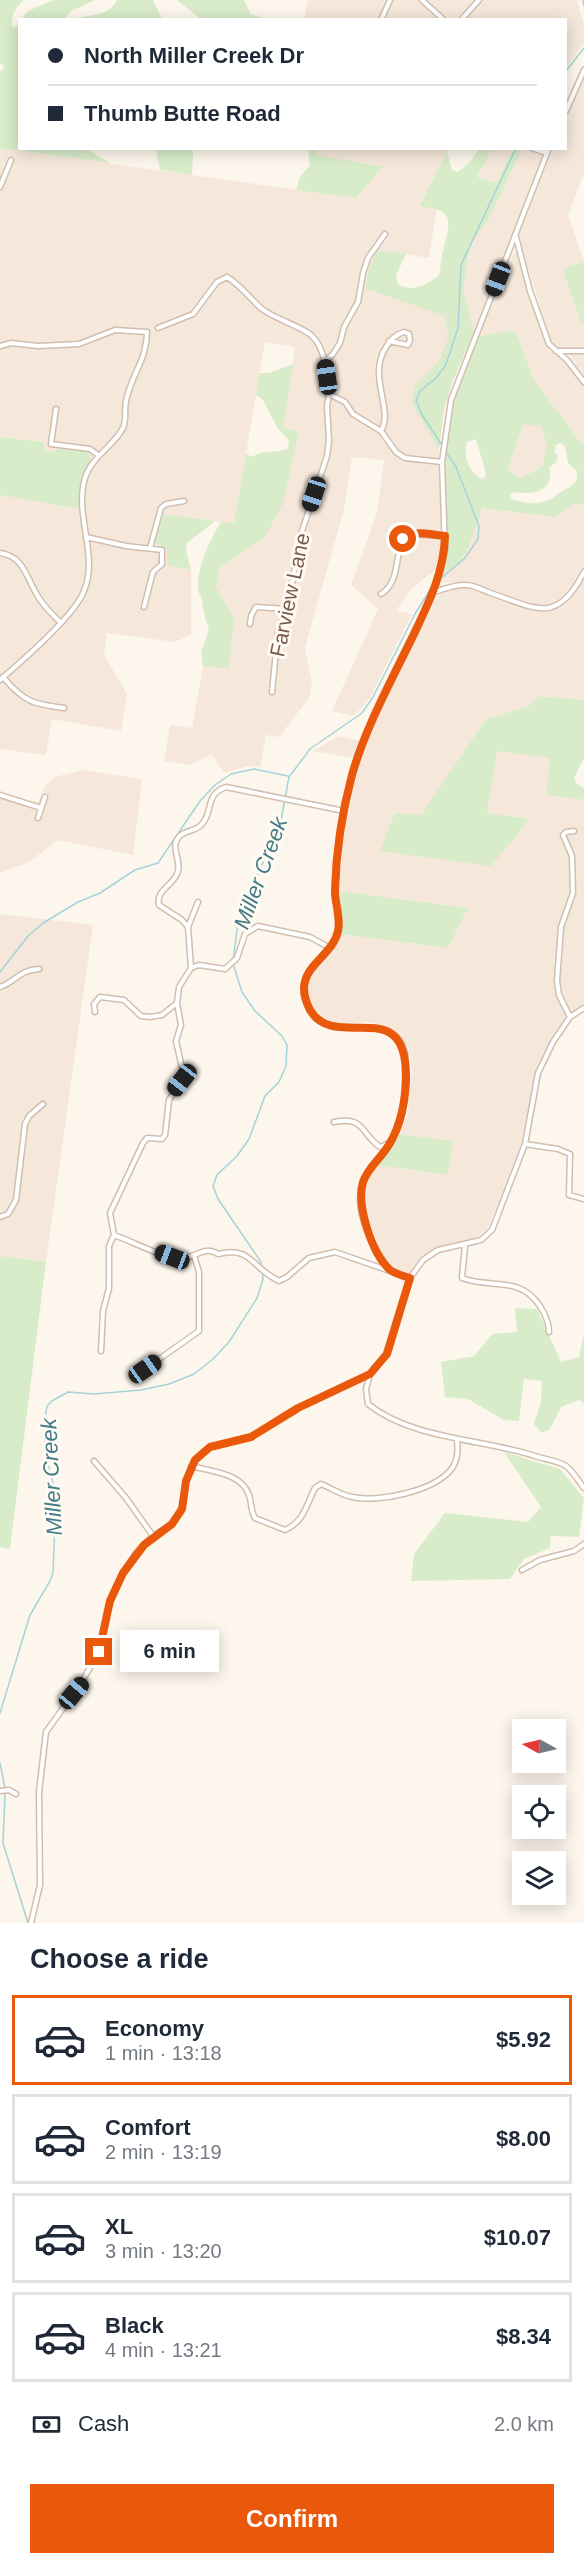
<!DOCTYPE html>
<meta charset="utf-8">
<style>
:root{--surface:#fff;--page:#f2f2f3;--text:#1f2937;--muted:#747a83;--line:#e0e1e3;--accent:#ea580c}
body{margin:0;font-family:Helvetica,sans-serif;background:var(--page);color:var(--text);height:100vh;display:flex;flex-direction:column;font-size:22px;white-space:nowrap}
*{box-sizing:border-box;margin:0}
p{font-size:20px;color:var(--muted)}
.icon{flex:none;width:33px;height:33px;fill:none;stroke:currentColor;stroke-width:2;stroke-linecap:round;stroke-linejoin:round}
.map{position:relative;height:1923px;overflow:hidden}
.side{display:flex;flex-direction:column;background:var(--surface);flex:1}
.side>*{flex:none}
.top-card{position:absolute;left:18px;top:18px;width:549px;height:132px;border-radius:0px;box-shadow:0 3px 15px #0003;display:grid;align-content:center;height:132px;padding:0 30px;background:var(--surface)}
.needle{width:39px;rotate:278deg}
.buttons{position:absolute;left:512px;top:1719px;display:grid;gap:12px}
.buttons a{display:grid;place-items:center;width:54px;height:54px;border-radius:0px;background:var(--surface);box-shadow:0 3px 15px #0003;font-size:30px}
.end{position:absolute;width:27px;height:27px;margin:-14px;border:8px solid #ea580c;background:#fff;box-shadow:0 0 0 3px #fff}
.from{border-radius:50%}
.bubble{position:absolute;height:42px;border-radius:0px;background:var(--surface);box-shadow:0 3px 15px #0003;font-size:20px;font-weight:800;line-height:42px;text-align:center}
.car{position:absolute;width:18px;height:36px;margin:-18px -9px;border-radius:8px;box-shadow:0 0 4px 2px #0007;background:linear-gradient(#222 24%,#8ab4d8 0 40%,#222 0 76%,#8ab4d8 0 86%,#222 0)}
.top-card b{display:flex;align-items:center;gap:21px;height:57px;font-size:22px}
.top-card b+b{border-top:2px solid var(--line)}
.top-card i{width:15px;height:15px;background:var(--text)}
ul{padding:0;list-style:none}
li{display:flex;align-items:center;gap:18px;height:90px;margin:0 12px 9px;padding:0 18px;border:3px solid var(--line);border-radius:0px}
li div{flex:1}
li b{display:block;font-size:22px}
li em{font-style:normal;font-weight:800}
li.on{border-color:var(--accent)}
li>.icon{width:54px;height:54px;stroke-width:1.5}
h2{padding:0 30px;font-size:27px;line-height:72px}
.pay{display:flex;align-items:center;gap:15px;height:66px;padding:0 30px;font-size:22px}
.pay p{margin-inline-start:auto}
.button{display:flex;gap:12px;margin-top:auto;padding:12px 30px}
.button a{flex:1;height:69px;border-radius:0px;background:var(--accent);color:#fff;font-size:24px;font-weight:800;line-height:69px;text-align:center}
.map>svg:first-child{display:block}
</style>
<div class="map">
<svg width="584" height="1923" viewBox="0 0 584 1923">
<rect width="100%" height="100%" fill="#fdf6ec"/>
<path fill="#f5e8da" d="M308,0H577L584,25V43L566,67V20H304Z
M584,75V173L568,215L584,261L562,270L582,325L584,324V376L565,349L556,348L550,339L518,235L553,149L566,148V119Z
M0,148L356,198L314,155L315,149H449L419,205L437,208L429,258L379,250L366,289L445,316L448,338L439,361L414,387L412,404L439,450L442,544L437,569L411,589L396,611L412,614L370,698L354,716L332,711L378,609L351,585L377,513L384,460L352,457L344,509L305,648L312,682L309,698L279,737L266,735L260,767L248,766L224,773L212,754L190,765L164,761L170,725L192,728L203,666L229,669L234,618L216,587L220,568L265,537L299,431L283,428L295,347L265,342L234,524L163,514L157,536L155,543L167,550V565L191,570V635L175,642L107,633L104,655L127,694L121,731L52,719L46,755L0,749V495L79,509L80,488L90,459L60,448L50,452L45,449L43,442L0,437Z
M492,149H514L496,183L477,177Z
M522,149H547L474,332L463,288L470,245L489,219Z
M514,252L517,254L548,345L552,351L562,355L584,383V447L534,380L515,330L479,336Z
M523,423L541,426L547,445L542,467L521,478L507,470Z
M574,504L584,505V567L573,590L557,603L548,606L537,605L471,582L440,583L442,573L448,571L472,541L482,508L555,517Z
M584,577V700L538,696L529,706L486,719L421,815L380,851L529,819L487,813L496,750L550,758L546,795L584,800V1003L563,1022L537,1065L522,1142L488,1228L477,1237L439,1246L421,1257L408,1274L394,1269L386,1261L365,1213L363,1197L367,1179L377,1165L447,1175L453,1141L400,1134L408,1113L412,1068L408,1046L394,1031L381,1025L367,1022L341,1026L329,1024L317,1016L309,1004L307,987L311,971L334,948L340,934L448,948L468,908L339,891L344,820L351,786L366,741L431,606L442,592L457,587L470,588L532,611H551L564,606L576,593Z
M339,736L360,741L354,758L312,751Z
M83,770L142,779L133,855L58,840L29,862L0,873V791L38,803L45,786L54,777Z
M0,914L93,925L46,1262L0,1256Z"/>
<path fill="#d8ecc9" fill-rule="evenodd" d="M0,0H24C16,7 11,15 12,26L15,28L19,24L20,148L87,149L110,163L0,148V71L4,69L3,64H0Z
M53,0H95L71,11L65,19H22L28,11Z
M117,0H153L162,19H76C92,13 107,18 117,0Z
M177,0H244L251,14L267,19H201Z
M156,149H190L193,151L192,175L160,170Z
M308,149H315V155L383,167L356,198L296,190L300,177L310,165Z
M479,149H492L477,177L496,183L514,149H522L489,219L470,245L463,288L474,332L452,383L444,409L439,450L412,404L414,387L439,361L448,338L445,316L366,289C366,273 370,263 378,250L406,254L396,275L398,284C413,293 427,285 439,275C441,266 441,256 444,247C452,217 452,210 419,206L447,152L452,170L458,172L471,161Z
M584,261V324L582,325L562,269Z
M515,330L534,380L584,447V505L574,504L555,517L482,508C475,531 468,564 443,573C452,527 442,482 447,436C451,400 466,368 479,336ZM523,424L541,426L547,445L542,467L521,478L507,470ZM476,439C478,447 486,470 486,476L483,479C468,474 463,456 467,442ZM561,443L565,447L568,463L577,471C579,484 570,486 561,492C545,505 531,506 511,499L510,496L513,492C532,495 555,492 549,468L556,462L558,456L554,451L556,445Z
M293,364L283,428L299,431L283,503L265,537L220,568L216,587L234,618L229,669L203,666L201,652L209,629C204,618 204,612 202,601C202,596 198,594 198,588C197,568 210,539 221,522L234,523L246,454L253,457C264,448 276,455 288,448L289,440L278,429L263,400L256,395L259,373H269Z
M0,437L43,442L45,449L50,452L63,447L88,452L90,459L80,488L79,509L0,495Z
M163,514L215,521L187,543L186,551L191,570L167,565V550L155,543Z
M538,696L584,700V758L574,778L577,784L584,788V800L546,795L550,758L497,751L487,813L530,819L491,866L380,851L395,813L421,815L486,719L529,706Z
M339,891L468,908L448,948L340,934L342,920Z
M400,1134L453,1141L448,1175L377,1165Z
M0,1256L46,1262L10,1549L0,1547Z
M515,1308L537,1309L561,1362L579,1357L584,1333V1404L579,1400L561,1407L550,1429L542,1433L534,1424L541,1402L542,1381L524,1379L519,1421L504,1420L468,1399L445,1397L441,1362L474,1356L492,1334L517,1332Z
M504,1452L560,1469L584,1498L579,1537L551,1536L550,1548L524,1559L510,1579L411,1581L414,1554L445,1513L528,1522L541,1507Z"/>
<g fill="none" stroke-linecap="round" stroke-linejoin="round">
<path stroke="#a5d3da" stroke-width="1.5" d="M583,0L584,6
M566,71L584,48
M439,580L465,558L478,539L479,526L456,467L421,413L416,400L420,391L436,378L445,366L450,353L458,328L461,265L516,148
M233,960L238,923L250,902L255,881L281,820L289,777L310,749L362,713L373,697L415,614L433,585
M0,972L28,936L43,923L78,902L100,893L135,870L158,863L200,801L215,785L231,774L254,769L288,776
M0,1713L30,1615L50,1581L53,1573L56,1494L46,1457L44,1425L47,1406L52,1401L68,1392L94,1394L141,1390L169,1384L194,1374L213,1359L229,1342L257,1298L263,1279L261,1262L218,1199L213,1186L217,1175L237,1156L249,1139L265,1096L279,1082L286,1066L287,1045L282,1036L255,1011L242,992L233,964
M0,1763L5,1788
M5,1793L3,1843L28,1923"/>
<defs>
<path id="minor" d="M422,0L444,20
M381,20L390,0
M461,20L479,0
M566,111L584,70
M532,148L547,153
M0,187L11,160
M516,237L530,291L549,344L567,360L584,382
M158,328L193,314L217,282L227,277C242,286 250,299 262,309C275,319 303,327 312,336C326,349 327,376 329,394L345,402L353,414L381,431L396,452L405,458L442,462
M0,346L11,343L38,346L79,344L115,330L147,332C147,360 131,375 126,401C124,410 127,419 123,428C113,447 92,456 85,478C73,518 103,561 80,599C66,622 21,662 0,680
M556,351H584
M325,361L333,354L340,343L344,327L358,302L363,273L368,258L385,234
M56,409L51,444L90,449L98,455
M381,431C394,410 367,376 386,347C391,339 395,335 404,332L409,334L410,340L408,345L389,341
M86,537L126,546L162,550V564L153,572L144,607
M150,548L161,508L166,504L184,501
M0,553C23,556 26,576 36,593C42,605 51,613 60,622
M434,591L445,550L442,462L451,400L549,148
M381,594C403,580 392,550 408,534L445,536
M250,624L251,616L256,607L287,609
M3,677C24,702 33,704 64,708
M272,692L278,631L287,609L302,531L327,456L329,441L327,406L329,394
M0,795L41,808
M38,818L45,797
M188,927L182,920L159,905C156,890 171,887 177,874C183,862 170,849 178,838C183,830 196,832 202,824C214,811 204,795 226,787L344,811
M191,968L188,927L198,902
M0,987C17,981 19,970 39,969
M95,1012L94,1004L100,997L124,1000L141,1016L150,1017L162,1015L177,1003
M570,1017L559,995L557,981L561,927L573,893L572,856L563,835L566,832L574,831
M334,1122C365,1116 360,1133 380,1147L389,1143
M525,1144L558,1149L570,1154L569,1195L584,1199
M0,1217L8,1214L16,1200L25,1124L29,1116L43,1104
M114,1235L110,1213L143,1143L147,1138L162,1139L165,1135L169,1100L182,1080L183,1072L176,1041L181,1025L177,1003L179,987L191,968L199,965L225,969L237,958L245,934L258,926L310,937L330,948
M114,1235C132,1241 164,1259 182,1258C196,1258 204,1245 218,1254C252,1246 250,1267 279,1281L287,1277L309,1258L335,1252L410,1278
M465,1245L462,1278C491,1289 519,1275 540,1306C545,1314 549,1322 549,1332
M390,1271C373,1247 350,1208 365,1178C370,1167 379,1159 386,1149C401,1128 406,1102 405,1076C405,1069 406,1060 405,1053C393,1002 323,1053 306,1002C294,969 333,959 338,931C341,919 336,907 335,895C334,872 338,846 342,823C347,796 352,769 362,744C382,692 410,642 434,592C445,589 455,584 466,585C473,585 481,589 488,592C535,608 557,626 584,572
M101,1351L103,1311L109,1288V1246L114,1235
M145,1369L199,1331V1272L194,1255
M370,1374L366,1389L368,1404C411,1439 483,1439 535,1456C544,1459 559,1461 566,1466C573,1471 579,1482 584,1488
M94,1461L126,1498L153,1536
M191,1466C210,1471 242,1473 249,1495C252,1503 250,1509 255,1518L285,1530C304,1522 306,1505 315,1488L321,1484C331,1488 341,1495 352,1497C378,1503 437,1491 453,1467C458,1458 458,1450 457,1440
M522,1570L540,1560L574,1551L584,1544
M0,1791L9,1790L16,1794
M31,1923L40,1885L39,1792L46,1732L81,1683L99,1652L110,1601L123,1573L135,1554L153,1536L172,1524L182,1509L186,1481L195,1460L210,1447L251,1437L298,1408L370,1374L386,1354L410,1278L423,1260L438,1250L481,1240L492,1230L525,1144L538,1073L553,1042L570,1017L584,1008"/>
</defs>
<use href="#minor" stroke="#d1beb0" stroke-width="7"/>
<use href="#minor" stroke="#fff" stroke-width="4"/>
</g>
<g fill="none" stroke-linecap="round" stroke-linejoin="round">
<path stroke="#ea580c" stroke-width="8" d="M99,1652L110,1601L123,1573L144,1545L172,1524L182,1509L186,1481L195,1460L210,1447L251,1437L298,1408L370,1374L387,1354L410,1278C404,1276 394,1274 389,1269C372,1253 356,1205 363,1182C367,1170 377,1161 384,1152C400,1131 405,1106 406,1080C408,990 336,1054 310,1010C306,1002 304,996 304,988C305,963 333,955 338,931C341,918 335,904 335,891C336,853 342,812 352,775C366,726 392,680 414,634C429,602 444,572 445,536C431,535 413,529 403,539"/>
</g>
<g text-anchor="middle" stroke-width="6" stroke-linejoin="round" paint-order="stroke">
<g font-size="21" fill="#7a5c4d" stroke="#fffaf3">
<text transform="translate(290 595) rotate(-78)" y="7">Farview Lane</text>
</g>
<g font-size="22" font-style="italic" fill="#437c86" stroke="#fffaf3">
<text transform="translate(260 873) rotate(-70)" y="8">Miller Creek</text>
<text transform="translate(51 1477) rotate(-93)" y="8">Miller Creek</text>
</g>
</g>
</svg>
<div class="buttons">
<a><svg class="needle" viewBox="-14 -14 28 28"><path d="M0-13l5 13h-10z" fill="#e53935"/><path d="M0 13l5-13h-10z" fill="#747a83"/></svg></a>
<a><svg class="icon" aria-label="locate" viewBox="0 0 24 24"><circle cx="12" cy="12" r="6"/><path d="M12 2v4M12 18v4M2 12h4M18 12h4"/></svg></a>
<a><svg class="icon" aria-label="layers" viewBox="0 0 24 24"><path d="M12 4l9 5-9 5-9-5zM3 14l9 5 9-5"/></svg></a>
</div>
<i class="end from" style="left:403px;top:539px"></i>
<i class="end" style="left:99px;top:1652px"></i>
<div class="bubble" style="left:120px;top:1630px;width:99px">6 min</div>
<i class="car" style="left:498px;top:279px;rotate:201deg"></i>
<i class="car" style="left:327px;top:377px;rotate:352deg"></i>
<i class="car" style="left:314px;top:494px;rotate:198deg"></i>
<i class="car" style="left:182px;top:1080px;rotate:218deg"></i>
<i class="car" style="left:172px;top:1257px;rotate:291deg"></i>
<i class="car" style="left:145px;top:1369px;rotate:55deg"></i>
<i class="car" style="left:74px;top:1693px;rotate:40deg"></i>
<div class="top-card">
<b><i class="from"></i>North Miller Creek Dr</b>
<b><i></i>Thumb Butte Road</b>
</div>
</div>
<section class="side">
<h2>Choose a ride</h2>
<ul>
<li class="on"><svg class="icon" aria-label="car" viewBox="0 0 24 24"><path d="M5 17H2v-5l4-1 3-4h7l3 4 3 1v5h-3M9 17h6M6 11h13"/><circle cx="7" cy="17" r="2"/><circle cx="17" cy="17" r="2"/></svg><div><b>Economy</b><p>1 min · 13:18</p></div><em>$5.92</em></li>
<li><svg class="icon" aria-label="car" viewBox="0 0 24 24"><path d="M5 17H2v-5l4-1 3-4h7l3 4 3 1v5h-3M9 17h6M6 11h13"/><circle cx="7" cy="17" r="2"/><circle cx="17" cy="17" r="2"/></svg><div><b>Comfort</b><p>2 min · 13:19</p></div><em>$8.00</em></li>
<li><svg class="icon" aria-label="car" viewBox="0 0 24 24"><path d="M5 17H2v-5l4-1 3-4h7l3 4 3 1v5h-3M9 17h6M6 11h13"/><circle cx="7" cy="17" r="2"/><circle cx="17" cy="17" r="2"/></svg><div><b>XL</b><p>3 min · 13:20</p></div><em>$10.07</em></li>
<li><svg class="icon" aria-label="car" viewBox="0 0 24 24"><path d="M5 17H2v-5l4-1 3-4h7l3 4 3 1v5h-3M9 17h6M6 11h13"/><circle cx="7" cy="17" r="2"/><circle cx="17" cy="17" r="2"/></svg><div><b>Black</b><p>4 min · 13:21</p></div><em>$8.34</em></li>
</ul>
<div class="pay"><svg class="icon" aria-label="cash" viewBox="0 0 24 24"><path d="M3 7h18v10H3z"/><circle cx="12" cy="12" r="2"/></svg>Cash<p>2.0 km</p></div>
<div class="button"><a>Confirm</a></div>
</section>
